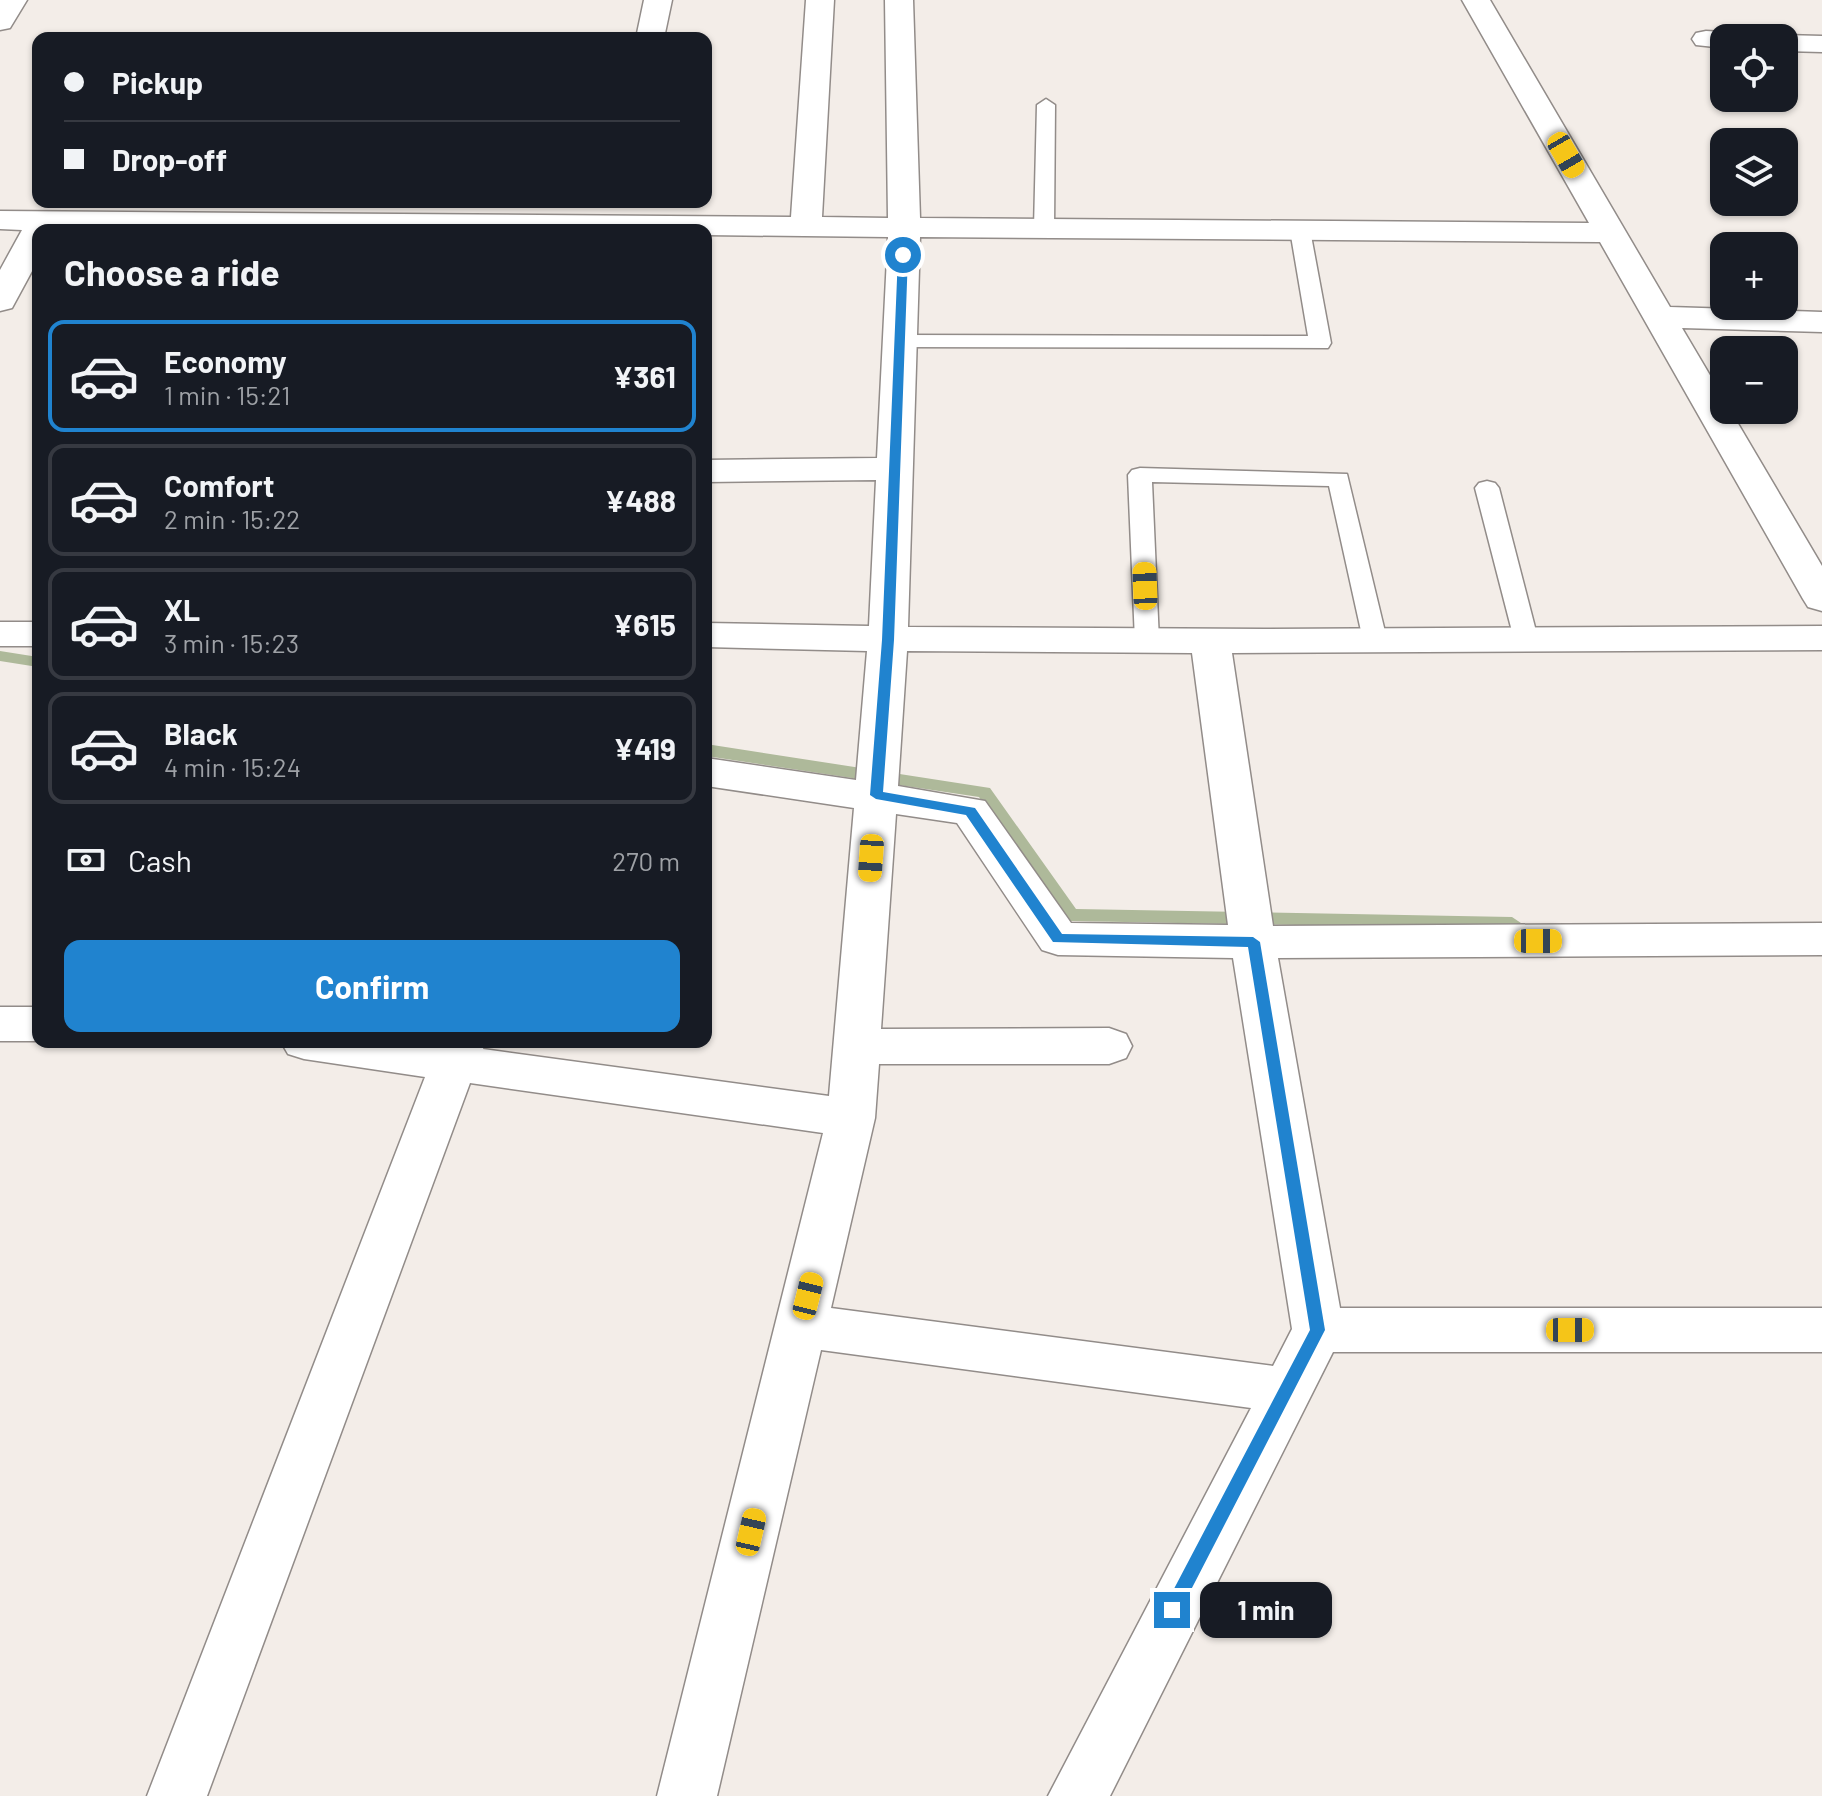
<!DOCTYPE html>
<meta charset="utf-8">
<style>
:root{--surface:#171b24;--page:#20242c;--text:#f1f3f6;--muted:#9ea1a6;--line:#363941;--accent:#2083cf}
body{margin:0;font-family:Barlow,sans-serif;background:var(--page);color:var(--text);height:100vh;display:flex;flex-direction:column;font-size:30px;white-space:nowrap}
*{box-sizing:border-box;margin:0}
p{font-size:26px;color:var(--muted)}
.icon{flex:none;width:44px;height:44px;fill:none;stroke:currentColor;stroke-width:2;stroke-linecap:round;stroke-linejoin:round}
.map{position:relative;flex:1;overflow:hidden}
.side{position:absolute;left:32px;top:224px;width:680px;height:824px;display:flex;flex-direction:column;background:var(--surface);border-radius:16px;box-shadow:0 2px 6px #0004}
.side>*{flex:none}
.top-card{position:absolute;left:32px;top:32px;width:680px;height:176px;border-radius:16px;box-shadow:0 2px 6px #0004;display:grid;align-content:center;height:176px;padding:0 32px;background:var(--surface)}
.buttons{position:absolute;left:1710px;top:24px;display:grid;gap:16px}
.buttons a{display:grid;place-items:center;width:88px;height:88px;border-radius:16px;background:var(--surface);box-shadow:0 2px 6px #0004;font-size:40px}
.end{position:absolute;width:36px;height:36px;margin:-18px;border:10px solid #2083cf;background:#fff;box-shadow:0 0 0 4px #fff}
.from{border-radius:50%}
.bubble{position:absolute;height:56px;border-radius:16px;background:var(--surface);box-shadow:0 2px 6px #0004;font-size:26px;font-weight:700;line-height:56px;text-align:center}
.car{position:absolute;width:24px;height:48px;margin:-24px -12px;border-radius:10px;box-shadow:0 0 6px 2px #0007;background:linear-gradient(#f5c518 24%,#345 0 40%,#f5c518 0 76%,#345 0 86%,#f5c518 0)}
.top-card b{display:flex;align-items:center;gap:28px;height:76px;font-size:30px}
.top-card b+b{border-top:2px solid var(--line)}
.top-card i{width:20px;height:20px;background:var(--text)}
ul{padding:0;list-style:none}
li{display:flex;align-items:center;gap:24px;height:112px;margin:0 16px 12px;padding:0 16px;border:4px solid var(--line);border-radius:16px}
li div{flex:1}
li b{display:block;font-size:30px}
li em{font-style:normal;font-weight:700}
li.selected{border-color:var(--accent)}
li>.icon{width:72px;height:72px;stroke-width:1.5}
h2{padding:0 32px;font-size:36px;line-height:96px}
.pay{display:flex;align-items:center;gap:20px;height:88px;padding:0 32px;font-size:30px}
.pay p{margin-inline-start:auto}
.cta{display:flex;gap:16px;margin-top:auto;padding:16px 32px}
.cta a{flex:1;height:92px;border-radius:16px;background:var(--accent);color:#fff;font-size:32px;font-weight:700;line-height:92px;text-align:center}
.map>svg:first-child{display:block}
</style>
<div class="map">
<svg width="1822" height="1796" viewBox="0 0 1822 1796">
<rect width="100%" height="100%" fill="#f3ede8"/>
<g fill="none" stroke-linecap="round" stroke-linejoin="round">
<path fill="#aeb99a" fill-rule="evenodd" d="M0,651L38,657V667L0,661Z
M706,744L990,788L1076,909L1512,917L1521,923L1512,929L1071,921L1065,920L979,797L706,756Z"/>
<defs>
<path id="service" d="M1046,99L1055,105L1054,228L1044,234L1034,228L1037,105Z
M1300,224L1310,230L1331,343L1328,348L900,347L889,341L900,335L1308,336L1290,230Z
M1140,468L1347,474L1387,640L1384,646H1366L1363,640L1329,486L1152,482L1159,641L1156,647H1138L1135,641L1128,475L1132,470Z
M1487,481L1495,483L1499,488L1538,639L1535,645H1517L1514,639L1475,488L1479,483Z"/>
<path id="minor" d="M0,0H27L10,28L0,30Z
M644,0H672L664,38H636Z
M806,0H834L822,217L888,218L885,0H913L920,218L1589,223L1462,0H1490L1670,307L1822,312V332L1682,328L1724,399V410H1730L1822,566V611L1808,607L1803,599L1600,242L920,237L908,627L1264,629L1822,626V650L1232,653L1273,926L1822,923V955L1278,958L1340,1308H1822V1352H1333L1110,1796H1048L1251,1408L821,1350L717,1796H657L823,1133L470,1083L207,1796H147L425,1077L304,1059L288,1054L281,1042H485L483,1049L829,1096L854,808L706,786V758L856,780L867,651L706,647V623L869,626L876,480L706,482V460L877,458L888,237L706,235V230H38V260L12,308L0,311V270L22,230L0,229V211L791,217ZM907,651L1192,653L1228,925L1071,923L985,801L898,786ZM896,814L957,823L1042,950L1058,955L1233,958L1292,1329L1273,1366L831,1308L875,1118L879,1064H1109L1126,1058L1132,1046L1126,1034L1109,1028L881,1029Z
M1706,31L1724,32L1737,38H1724V48L1696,45L1692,39L1696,33Z
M1784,35L1822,36V52L1784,51V38H1773Z
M0,622H38V646H0Z
M0,1007H38V1041H0Z"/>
</defs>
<use href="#service" stroke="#928c89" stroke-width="3"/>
<use href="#minor" stroke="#928c89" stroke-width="3"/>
<use href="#service" fill="#fff" fill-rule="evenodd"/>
<use href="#minor" fill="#fff" fill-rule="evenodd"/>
</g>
<path fill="#2083cf" d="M903,252L908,255L894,640L883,792L975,808L1062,934L1253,937L1260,942L1325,1330L1178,1615L1172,1617L1166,1615L1164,1610L1166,1604L1310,1330L1248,947L1053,942L966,815L876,799L870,795L882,640L898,255Z"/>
</svg>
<div class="buttons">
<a><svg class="icon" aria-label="locate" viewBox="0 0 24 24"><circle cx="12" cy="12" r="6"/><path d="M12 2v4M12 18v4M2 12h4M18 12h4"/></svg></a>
<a><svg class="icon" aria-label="layers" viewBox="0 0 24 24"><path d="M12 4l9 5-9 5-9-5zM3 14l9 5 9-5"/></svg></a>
<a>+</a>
<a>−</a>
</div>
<i class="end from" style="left:903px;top:255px"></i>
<i class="end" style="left:1172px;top:1610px"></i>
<div class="bubble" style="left:1200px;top:1582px;width:132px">1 min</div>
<i class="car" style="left:1566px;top:155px;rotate:150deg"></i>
<i class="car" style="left:1145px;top:586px;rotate:358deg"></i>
<i class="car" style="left:871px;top:858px;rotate:184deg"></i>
<i class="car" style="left:1538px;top:941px;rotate:90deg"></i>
<i class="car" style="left:808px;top:1296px;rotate:14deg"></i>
<i class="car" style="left:1570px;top:1330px;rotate:90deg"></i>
<i class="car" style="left:751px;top:1532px;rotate:13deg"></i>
<div class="top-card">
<b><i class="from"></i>Pickup</b>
<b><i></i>Drop-off</b>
</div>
<section class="side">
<h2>Choose a ride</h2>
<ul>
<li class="selected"><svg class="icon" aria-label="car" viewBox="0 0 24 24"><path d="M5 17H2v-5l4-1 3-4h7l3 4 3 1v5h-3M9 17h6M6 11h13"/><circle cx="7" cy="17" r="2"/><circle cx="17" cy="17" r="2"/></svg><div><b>Economy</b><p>1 min · 15:21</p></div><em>¥361</em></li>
<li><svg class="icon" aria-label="car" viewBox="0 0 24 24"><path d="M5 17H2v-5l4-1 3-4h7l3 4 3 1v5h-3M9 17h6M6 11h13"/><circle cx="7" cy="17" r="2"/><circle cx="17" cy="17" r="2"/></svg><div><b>Comfort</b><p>2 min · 15:22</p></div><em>¥488</em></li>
<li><svg class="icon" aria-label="car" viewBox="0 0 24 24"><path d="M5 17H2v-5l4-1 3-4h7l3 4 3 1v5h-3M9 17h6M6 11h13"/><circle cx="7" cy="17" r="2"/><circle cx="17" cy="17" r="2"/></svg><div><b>XL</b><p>3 min · 15:23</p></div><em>¥615</em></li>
<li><svg class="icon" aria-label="car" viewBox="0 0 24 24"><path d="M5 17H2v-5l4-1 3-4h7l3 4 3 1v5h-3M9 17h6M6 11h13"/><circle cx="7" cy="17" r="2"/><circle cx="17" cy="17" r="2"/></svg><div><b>Black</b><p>4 min · 15:24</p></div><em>¥419</em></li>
</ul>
<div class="pay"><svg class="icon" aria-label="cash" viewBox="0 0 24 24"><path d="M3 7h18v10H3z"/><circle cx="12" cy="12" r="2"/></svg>Cash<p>270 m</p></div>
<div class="cta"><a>Confirm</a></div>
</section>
</div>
